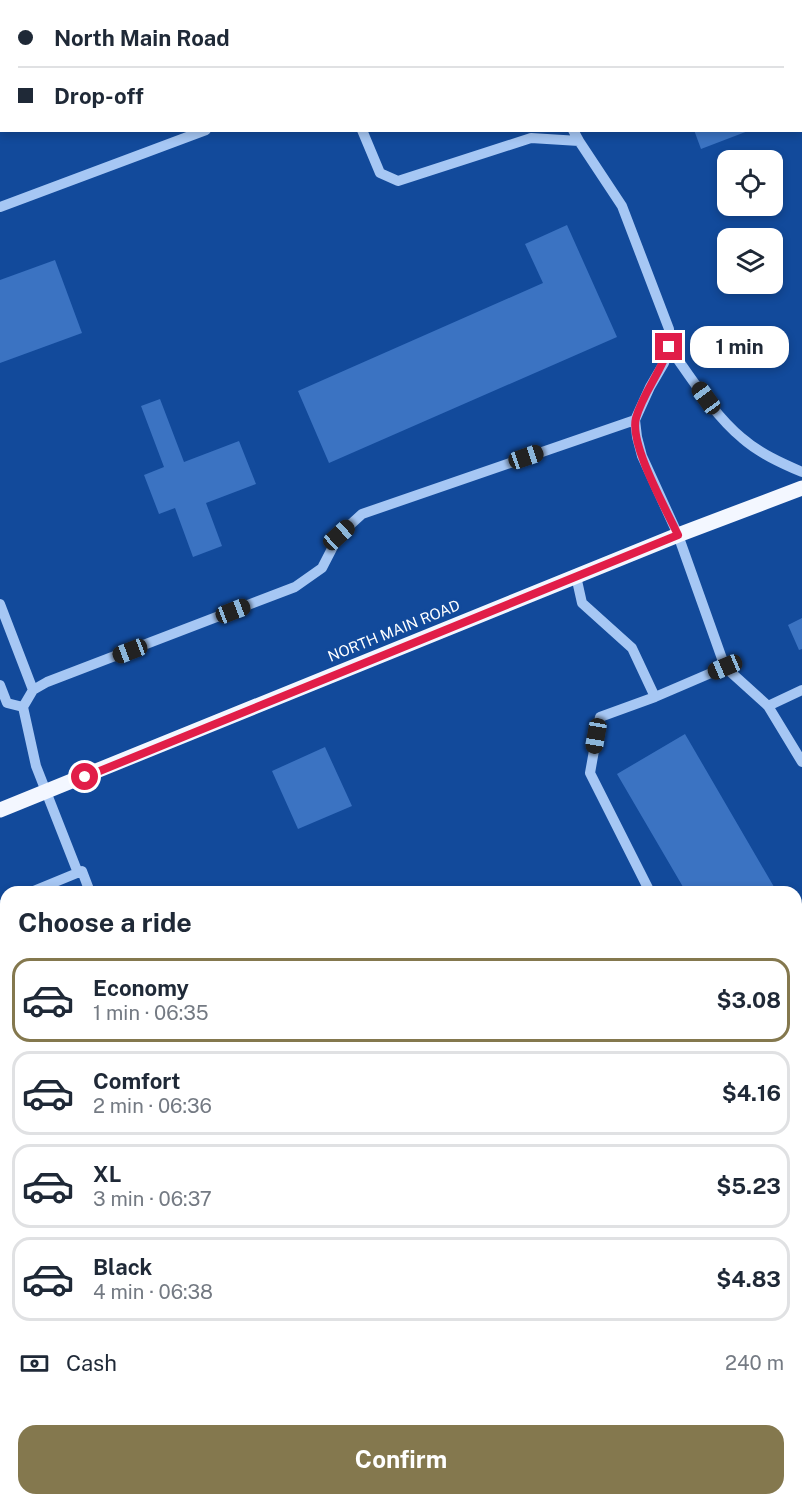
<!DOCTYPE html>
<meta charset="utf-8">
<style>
:root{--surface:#fff;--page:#f2f2f3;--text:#1f2937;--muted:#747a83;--line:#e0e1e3;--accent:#84784e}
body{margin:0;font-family:"Public Sans",sans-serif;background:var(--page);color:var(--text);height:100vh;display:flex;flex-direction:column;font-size:22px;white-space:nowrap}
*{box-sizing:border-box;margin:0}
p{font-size:20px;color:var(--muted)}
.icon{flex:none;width:33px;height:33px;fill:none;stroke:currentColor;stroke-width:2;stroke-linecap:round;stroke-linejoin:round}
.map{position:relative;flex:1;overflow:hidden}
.sheet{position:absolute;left:0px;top:886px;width:802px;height:620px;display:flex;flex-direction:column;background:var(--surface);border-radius:18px 18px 0 0;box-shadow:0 3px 9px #0003}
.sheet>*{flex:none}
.banner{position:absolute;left:0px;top:0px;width:802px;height:132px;box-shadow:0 3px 9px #0003;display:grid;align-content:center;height:132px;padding:0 18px;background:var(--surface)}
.fabs{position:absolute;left:717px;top:150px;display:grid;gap:12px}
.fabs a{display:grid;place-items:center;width:66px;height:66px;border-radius:12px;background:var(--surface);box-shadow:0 3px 9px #0003;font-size:30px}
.end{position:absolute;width:27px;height:27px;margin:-14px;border:8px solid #e11d48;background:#fff;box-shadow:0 0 0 3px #fff}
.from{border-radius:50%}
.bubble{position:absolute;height:42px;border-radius:18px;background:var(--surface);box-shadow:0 3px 9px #0003;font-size:20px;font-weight:700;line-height:42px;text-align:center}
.car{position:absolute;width:18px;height:36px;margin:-18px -9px;border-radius:8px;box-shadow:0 0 4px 2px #0007;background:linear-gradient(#222 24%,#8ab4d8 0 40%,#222 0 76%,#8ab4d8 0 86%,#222 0)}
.banner b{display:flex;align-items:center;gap:21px;height:57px;font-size:22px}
.banner b+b{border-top:2px solid var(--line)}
.banner i{width:15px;height:15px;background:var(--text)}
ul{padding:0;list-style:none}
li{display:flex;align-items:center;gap:18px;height:84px;margin:0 12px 9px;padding:0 6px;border:3px solid var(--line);border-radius:18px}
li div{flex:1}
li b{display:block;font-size:22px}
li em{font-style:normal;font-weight:700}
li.selected{border-color:var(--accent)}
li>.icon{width:54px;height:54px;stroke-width:1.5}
h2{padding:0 18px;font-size:27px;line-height:72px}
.pay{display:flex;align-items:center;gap:15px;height:66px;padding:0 18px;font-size:22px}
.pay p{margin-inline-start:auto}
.cta{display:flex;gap:12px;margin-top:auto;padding:12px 18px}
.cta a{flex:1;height:69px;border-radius:18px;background:var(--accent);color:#fff;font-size:24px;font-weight:700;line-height:69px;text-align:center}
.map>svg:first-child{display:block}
</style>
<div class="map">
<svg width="802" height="1505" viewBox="0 0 802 1505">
<rect width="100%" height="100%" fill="#124a9b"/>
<path fill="#3b73c2" d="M694,130H748V131L701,149Z
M567,225L617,337L329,463L298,391L543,283L525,244Z
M55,260L82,333L0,363V280Z
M160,399L184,462L239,441L256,484L206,503L222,546L193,557L175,508L159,514L144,475L164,467L141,406Z
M802,618V649L799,650L788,625Z
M685,734L777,892H686L617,774Z
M325,747L352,806L298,829L272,771Z
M796,926L802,935V1093L796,1083Z
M6,943V1091L0,1094V945Z
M796,1377L802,1386V1491L796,1494Z
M202,1500H341L333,1505H205Z
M351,1500H453L445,1505H354Z
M578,1500H596L599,1505H581Z
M749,1500H786L777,1505H752Z"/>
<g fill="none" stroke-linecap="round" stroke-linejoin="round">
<path stroke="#a6c7f4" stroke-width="10" d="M315,0L316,2
M484,0L485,2
M643,2L644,0
M362,130L380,173L398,181L531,138L579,141L622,206L669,329V347L664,363L650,387L635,420L637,437L642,456L678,535L725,667L768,706L802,762
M573,130L579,141
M0,207L206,130
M669,347C690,376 714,415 742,438C759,453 781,463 802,472
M576,576L582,603L632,648L655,697L600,717L590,773L650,892
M0,604L33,690
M0,685L7,703L23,707
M655,697L725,667
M768,706L802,690
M78,873L36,766L23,707L33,690L47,682L295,587L322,568L339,535L362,514L635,420
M31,892L82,871L90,892
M0,906L6,903
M0,1114L6,1111
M796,1179L802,1190
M0,1381L6,1391
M68,1500L71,1505
M131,1500L134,1505
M681,1500L684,1505
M536,1505L540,1500"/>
<path stroke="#f3f7ff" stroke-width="15" d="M0,810L678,535L802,488"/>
</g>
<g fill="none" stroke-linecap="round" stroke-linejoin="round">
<path stroke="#e11d48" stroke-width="8" d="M85,777L678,535C666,509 629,444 636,418C643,393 661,372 669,347"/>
</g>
<g text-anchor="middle" stroke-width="5" stroke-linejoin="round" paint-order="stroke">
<g font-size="15" fill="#fff" stroke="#124a9b">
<text transform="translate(394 631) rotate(-22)" y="5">NORTH MAIN ROAD</text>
</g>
</g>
</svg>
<div class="fabs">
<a><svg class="icon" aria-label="locate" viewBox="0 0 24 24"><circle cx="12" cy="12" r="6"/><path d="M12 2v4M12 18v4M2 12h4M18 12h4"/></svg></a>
<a><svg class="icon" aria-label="layers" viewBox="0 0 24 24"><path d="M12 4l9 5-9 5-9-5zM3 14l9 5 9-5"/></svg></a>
</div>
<i class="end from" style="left:85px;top:777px"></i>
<i class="end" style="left:669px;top:347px"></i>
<div class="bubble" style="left:690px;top:326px;width:99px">1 min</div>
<i class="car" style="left:706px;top:398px;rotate:324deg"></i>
<i class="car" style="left:526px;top:457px;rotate:71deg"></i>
<i class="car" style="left:339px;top:535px;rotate:48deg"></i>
<i class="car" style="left:233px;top:611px;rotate:69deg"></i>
<i class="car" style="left:130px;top:651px;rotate:249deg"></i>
<i class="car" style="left:725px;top:667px;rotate:247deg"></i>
<i class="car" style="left:596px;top:736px;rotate:190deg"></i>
<div class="banner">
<b><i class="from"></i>North Main Road</b>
<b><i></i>Drop-off</b>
</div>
<section class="sheet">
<h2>Choose a ride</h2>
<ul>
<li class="selected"><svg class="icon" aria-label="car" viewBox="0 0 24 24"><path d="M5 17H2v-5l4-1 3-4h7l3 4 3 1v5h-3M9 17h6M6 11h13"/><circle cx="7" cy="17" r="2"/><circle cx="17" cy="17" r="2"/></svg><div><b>Economy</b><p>1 min · 06:35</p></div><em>$3.08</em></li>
<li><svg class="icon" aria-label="car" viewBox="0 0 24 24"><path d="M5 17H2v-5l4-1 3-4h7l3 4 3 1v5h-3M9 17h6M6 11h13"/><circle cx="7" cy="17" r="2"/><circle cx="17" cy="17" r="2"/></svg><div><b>Comfort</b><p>2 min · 06:36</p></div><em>$4.16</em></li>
<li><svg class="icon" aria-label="car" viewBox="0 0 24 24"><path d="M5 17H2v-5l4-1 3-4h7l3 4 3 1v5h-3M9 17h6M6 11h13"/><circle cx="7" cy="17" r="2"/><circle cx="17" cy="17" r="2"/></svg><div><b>XL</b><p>3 min · 06:37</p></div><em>$5.23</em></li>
<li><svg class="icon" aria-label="car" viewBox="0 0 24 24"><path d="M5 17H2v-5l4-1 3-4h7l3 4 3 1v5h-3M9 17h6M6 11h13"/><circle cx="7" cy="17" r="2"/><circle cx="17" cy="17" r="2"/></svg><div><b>Black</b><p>4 min · 06:38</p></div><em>$4.83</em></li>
</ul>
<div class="pay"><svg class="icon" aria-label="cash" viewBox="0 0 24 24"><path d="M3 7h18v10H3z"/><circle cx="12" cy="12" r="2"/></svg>Cash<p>240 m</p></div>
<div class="cta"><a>Confirm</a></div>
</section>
</div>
